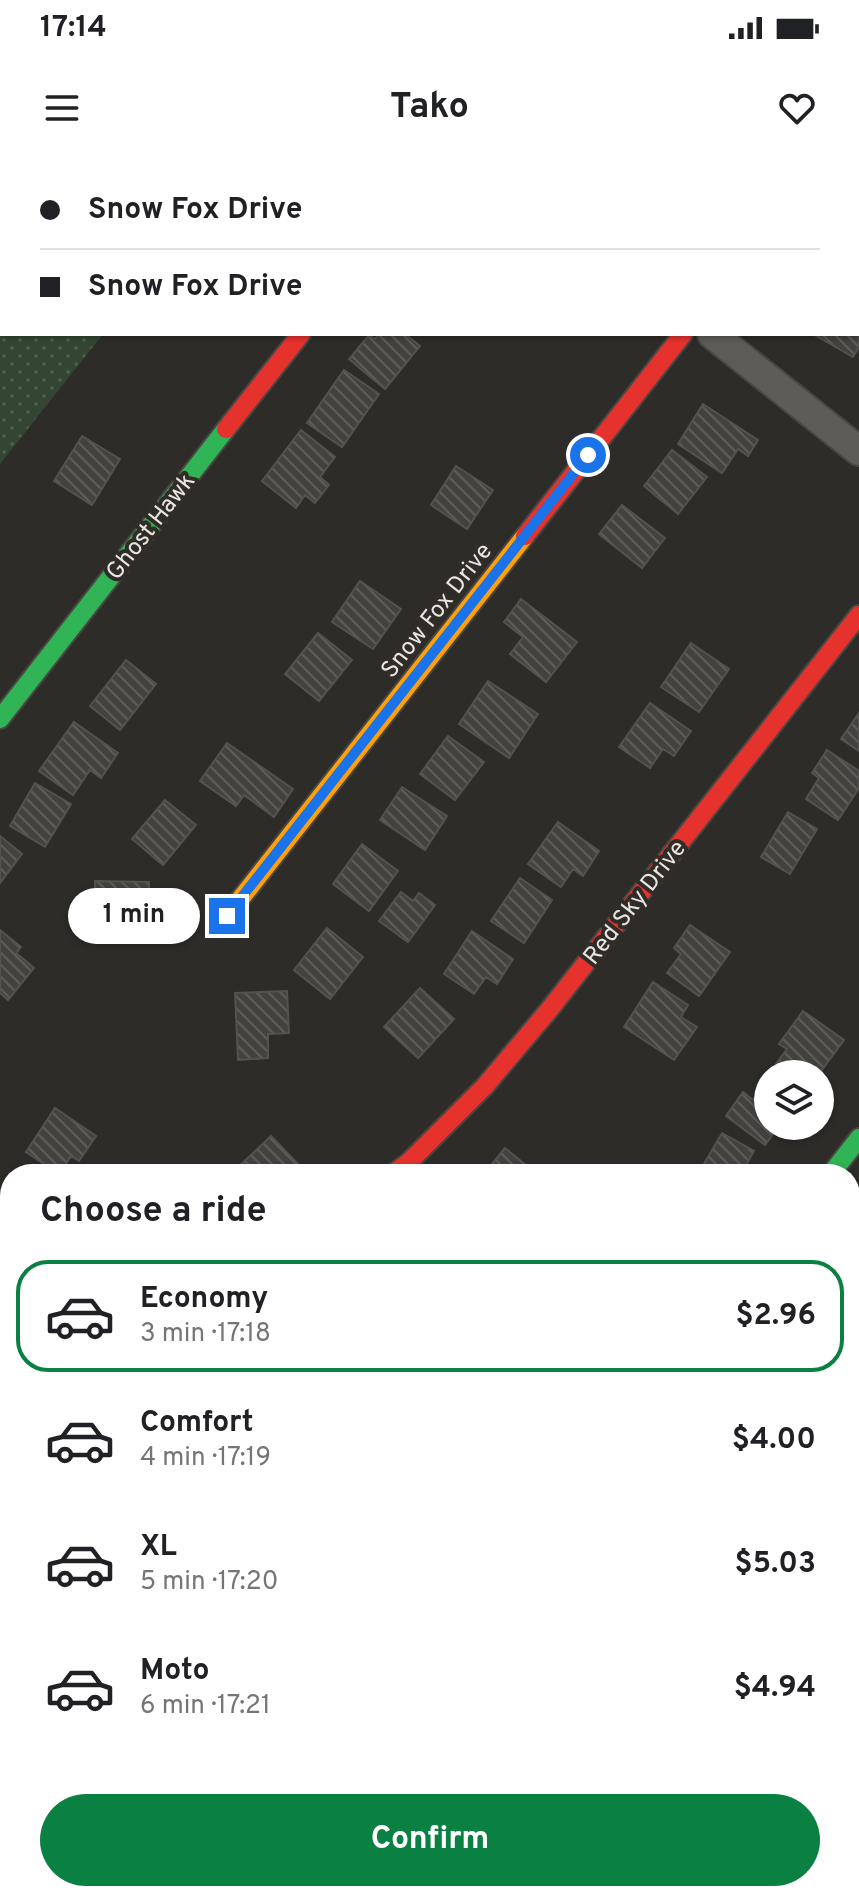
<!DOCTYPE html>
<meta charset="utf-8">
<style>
:root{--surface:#fff;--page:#f2f2f2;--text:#202124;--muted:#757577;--line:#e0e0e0;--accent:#0b8043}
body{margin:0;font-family:Overpass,sans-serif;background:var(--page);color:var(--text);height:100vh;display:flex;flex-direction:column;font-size:30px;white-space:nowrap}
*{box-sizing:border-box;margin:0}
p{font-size:26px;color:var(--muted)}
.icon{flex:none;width:44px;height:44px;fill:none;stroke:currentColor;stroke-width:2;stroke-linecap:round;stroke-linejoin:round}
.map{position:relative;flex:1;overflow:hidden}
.drawer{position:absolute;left:0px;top:1004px;width:860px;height:738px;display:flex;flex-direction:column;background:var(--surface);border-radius:32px 32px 0 0;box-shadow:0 2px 6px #0004}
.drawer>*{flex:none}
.banner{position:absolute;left:0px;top:0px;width:860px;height:176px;box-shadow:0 2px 6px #0004;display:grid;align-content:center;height:176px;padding:0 40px;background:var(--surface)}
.fabs{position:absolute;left:754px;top:900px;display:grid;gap:16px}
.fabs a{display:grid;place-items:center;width:80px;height:80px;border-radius:50%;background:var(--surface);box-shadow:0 2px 6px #0004;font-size:40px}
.end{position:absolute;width:36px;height:36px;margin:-18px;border:10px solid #1a73e8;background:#fff;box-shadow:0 0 0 4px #fff}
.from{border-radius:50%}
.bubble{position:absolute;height:56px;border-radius:28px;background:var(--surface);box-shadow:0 2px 6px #0004;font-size:26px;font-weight:700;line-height:56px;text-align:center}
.banner b{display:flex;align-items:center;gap:28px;height:76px;font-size:30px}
.banner b+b{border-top:2px solid var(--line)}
.banner i{width:20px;height:20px;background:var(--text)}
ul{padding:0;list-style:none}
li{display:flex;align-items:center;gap:24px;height:112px;margin:0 16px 12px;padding:0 24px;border:4px solid transparent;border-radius:32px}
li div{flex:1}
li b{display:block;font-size:30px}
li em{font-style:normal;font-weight:700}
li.active{border-color:var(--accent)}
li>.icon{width:72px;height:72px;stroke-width:1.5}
h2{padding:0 40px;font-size:36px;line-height:96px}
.cta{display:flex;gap:16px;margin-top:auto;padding:16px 40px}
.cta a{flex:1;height:92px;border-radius:48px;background:var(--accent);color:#fff;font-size:32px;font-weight:700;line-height:92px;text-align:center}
.status{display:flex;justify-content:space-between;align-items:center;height:56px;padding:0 40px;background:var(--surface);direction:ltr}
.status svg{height:22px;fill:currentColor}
header{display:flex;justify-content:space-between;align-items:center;height:104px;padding:0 40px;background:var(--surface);font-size:36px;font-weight:700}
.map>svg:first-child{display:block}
</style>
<div class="status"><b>17:14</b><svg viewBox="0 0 49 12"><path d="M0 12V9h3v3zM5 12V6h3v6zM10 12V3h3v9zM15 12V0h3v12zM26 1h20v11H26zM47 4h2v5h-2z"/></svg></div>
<header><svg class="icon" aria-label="menu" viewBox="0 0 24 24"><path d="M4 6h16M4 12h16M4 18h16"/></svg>Tako<svg class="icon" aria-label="heart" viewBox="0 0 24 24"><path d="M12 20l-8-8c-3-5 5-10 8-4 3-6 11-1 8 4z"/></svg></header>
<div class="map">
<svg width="859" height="1741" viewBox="0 0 859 1741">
<defs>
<pattern id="grass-dots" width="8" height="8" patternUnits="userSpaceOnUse" patternTransform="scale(2)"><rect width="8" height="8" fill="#334634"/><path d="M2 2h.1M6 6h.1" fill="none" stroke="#516151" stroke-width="1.8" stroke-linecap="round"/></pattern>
<pattern id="building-back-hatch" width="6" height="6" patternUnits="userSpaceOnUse" patternTransform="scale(2)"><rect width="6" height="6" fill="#43423f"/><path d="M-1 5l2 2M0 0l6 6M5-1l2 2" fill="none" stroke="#5e5d5a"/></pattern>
</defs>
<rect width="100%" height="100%" fill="#2e2c29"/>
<path fill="url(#grass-dots)" d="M0,0H240L238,2H2V174H103L0,304Z"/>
<path fill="url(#building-back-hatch)" stroke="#545250" stroke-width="2" d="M858,149L859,187L853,197L813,174H858Z
M379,174H405L420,186L385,229L349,199L369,175L375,179Z
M344,210L379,234L342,287L307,263Z
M703,244L758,280L748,296L738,289L722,313L678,284Z
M301,270L335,297L320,317L329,325L315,343L305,335L296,348L262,321Z
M82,276L120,299L92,345L54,321Z
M672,290L707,317L678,354L644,326Z
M456,306L493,330L467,369L431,345Z
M622,345L665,378L642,408L599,374Z
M360,421L401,449L373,489L332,462Z
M521,439L577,482L546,522L510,494L523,477L504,462Z
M318,473L352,500L319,541L285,514Z
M691,483L729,509L699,552L661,527Z
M126,500L156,524L120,570L90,546Z
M488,521L538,554L509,598L459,564Z
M650,543L691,571L674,596L663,589L650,608L619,587Z
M859,553V591L841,579Z
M74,562L118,593L101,618L90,610L73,635L39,611Z
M448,576L484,602L455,640L420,614Z
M227,583L293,629L274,657L244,635L236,646L200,621Z
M827,590L859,611V628L838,660L806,639L819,618L812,613Z
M35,623L71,644L45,687L10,666Z
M402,627L447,656L425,690L380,660Z
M165,640L196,665L163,705L132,679Z
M788,652L817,669L790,714L761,697Z
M558,662L599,691L583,716L573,709L561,727L528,704Z
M0,676L22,694L0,723Z
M362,684L398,711L369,751L333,724Z
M520,718L552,740L524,783L491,761Z
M95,721L149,722L148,775L94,774Z
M401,732L413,741L419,733L435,745L408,782L379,761Z
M690,765L730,792L699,836L667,813L681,794L674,788Z
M327,768L363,797L330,839L294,810Z
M0,770L21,787L16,793L34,808L8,840L0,833Z
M472,771L513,799L497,824L486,817L474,834L444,814Z
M653,822L688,845L681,857L697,867L674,900L624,867Z
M420,828L454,859L418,898L384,867Z
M287,831L289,873L268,874V898L238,900L235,833Z
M803,851L844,880L819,914H790L776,904L787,889L779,884Z
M768,918V966H779L765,985L726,956L743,932L753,940Z
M55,948L96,976L79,1001L71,996L59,1014L26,992Z
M722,973L754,991L741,1014H698Z
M271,976L299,1005L290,1014H236L234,1011Z
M505,988L536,1013L535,1014H484Z
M8,1461L10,1500L0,1502V1463Z
M85,1732H117L96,1741H89Z
M348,1732H393L404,1741H341Z
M640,1732H695L706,1740L633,1741Z"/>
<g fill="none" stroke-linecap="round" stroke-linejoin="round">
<defs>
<path id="street" d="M492,0L494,2
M435,2L437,0
M712,174L859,291
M0,1228L10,1224
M0,1677L10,1714
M16,1732L20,1741
M470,1732L481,1741"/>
<path id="fast" d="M0,559L226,269
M831,1014L859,978"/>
<path id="slow" d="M227,756L525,376
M0,1565L10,1562"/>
<path id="jam" d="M226,269L301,174
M525,376L683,174
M393,1014L409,1002L485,926L549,850L859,455"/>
</defs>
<use href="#street" stroke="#484744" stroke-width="32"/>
<use href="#fast" stroke="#484744" stroke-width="22"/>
<use href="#slow" stroke="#484744" stroke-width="22"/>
<use href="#jam" stroke="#484744" stroke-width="22"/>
<use href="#street" stroke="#5e5c59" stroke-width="28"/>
<use href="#fast" stroke="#30b455" stroke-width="18"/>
<use href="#slow" stroke="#ff9f0a" stroke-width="18"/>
<use href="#jam" stroke="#e5322d" stroke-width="18"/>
</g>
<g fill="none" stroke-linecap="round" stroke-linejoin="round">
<path stroke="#1a73e8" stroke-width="10" d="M227,756L588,295"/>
</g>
<g text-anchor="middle" stroke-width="8" stroke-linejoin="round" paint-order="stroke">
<g font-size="24" fill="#e8e5e2" stroke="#302c27">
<text transform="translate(150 366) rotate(-52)" y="8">Ghost Hawk</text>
<text transform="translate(436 450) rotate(-52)" y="8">Snow Fox Drive</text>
<text transform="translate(634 742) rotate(-52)" y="8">Red Sky Drive</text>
</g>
</g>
</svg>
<div class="fabs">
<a><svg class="icon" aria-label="layers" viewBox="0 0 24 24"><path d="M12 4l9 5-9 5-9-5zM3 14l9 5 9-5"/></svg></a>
</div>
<i class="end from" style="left:588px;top:295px"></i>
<i class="end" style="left:227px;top:756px"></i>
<div class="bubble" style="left:68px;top:728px;width:132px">1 min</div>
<div class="banner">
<b><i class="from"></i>Snow Fox Drive</b>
<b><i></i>Snow Fox Drive</b>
</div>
<section class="drawer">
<h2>Choose a ride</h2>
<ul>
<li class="active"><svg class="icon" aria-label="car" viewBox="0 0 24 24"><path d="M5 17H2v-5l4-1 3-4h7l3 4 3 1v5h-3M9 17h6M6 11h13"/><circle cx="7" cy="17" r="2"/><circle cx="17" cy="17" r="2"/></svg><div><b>Economy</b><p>3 min · 17:18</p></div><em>$2.96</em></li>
<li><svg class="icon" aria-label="car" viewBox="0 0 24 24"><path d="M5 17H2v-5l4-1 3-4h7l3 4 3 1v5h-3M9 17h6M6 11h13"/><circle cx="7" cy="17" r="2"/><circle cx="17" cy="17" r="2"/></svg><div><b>Comfort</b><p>4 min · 17:19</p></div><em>$4.00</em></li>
<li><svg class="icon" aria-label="car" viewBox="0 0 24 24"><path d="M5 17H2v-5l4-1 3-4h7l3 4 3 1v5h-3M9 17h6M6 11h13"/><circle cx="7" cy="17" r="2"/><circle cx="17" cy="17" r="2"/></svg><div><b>XL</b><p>5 min · 17:20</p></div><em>$5.03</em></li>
<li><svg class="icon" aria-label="car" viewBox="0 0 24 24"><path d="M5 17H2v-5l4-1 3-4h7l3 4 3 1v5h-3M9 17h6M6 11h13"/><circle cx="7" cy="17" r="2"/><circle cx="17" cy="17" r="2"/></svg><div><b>Moto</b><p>6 min · 17:21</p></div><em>$4.94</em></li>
</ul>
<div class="cta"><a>Confirm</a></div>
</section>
</div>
